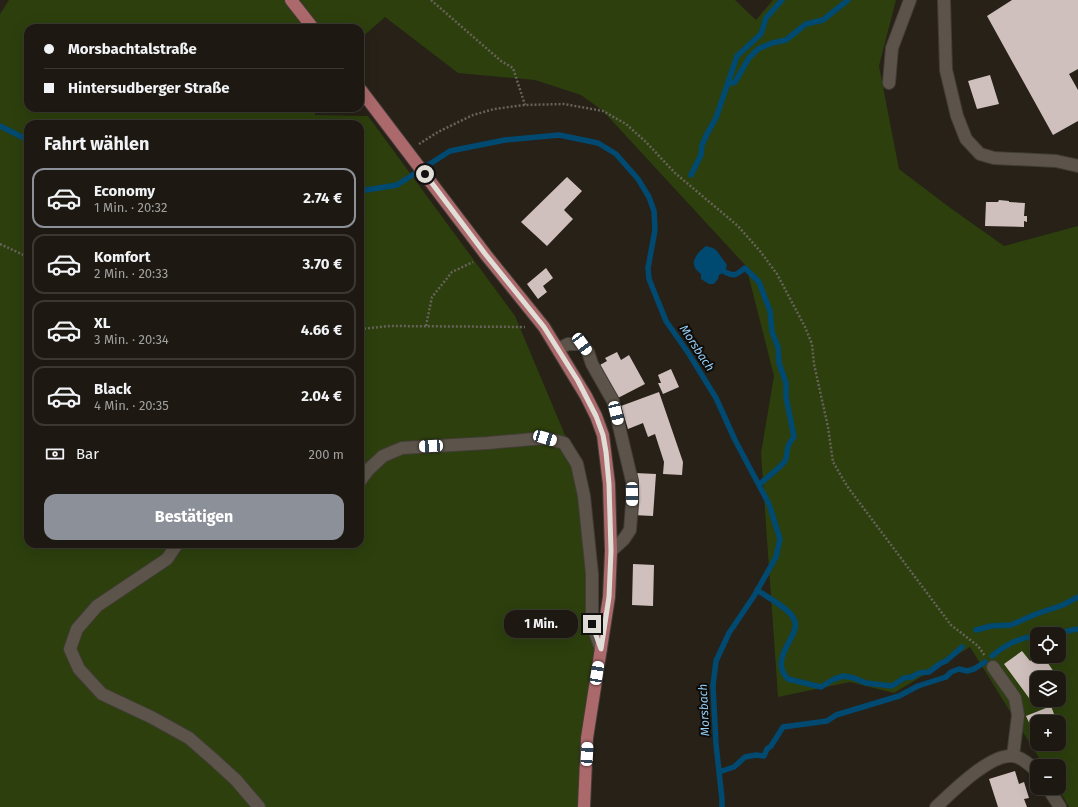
<!DOCTYPE html>
<html lang="de">
<meta charset="utf-8">
<style>
:root{--surface:#1d1912;--page:#2a2620;--text:#f1f3f6;--muted:#a0a09f;--line:#3b3832;--accent:#8c9099}
body{margin:0;font-family:"Fira Sans",sans-serif;background:var(--page);color:var(--text);height:100vh;display:flex;flex-direction:column;font-size:15px;white-space:nowrap}
*{box-sizing:border-box;margin:0}
p{font-size:13px;color:var(--muted)}
.icon{flex:none;width:22px;height:22px;fill:none;stroke:currentColor;stroke-width:2;stroke-linecap:round;stroke-linejoin:round}
.map{position:relative;flex:1;overflow:hidden}
.side{position:absolute;left:24px;top:120px;width:340px;height:428px;display:flex;flex-direction:column;background:var(--surface);border-radius:12px;box-shadow:0 4px 16px #0002,0 0 0 1px var(--line)}
.side>*{flex:none}
.guide{position:absolute;left:24px;top:24px;width:340px;height:88px;border-radius:12px;box-shadow:0 4px 16px #0002,0 0 0 1px var(--line);display:grid;align-content:center;height:88px;padding:0 20px;background:var(--surface)}
.buttons{position:absolute;left:1030px;top:627px;display:grid;gap:8px}
.buttons a{display:grid;place-items:center;width:36px;height:36px;border-radius:8px;background:var(--surface);box-shadow:0 4px 16px #0002,0 0 0 1px var(--line);font-size:20px}
.end{position:absolute;width:18px;height:18px;margin:-9px;border:5px solid #e1ddd7;background:#111;box-shadow:0 0 0 2px #111}
.from{border-radius:50%}
.bubble{position:absolute;height:28px;border-radius:12px;background:var(--surface);box-shadow:0 4px 16px #0002,0 0 0 1px var(--line);font-size:13px;font-weight:700;line-height:28px;text-align:center}
.car{position:absolute;width:12px;height:24px;margin:-12px -6px;border-radius:5px;box-shadow:0 0 3px 1px #0007;background:linear-gradient(#fff 24%,#345 0 40%,#fff 0 76%,#345 0 86%,#fff 0)}
.guide b{display:flex;align-items:center;gap:14px;height:38px;font-size:15px}
.guide b+b{border-top:1px solid var(--line)}
.guide i{width:10px;height:10px;background:var(--text)}
ul{padding:0;list-style:none}
li{display:flex;align-items:center;gap:12px;height:60px;margin:0 8px 6px;padding:0 12px;border:2px solid var(--line);border-radius:12px}
li div{flex:1}
li b{display:block;font-size:15px}
li em{font-style:normal;font-weight:700}
li.active{border-color:var(--accent)}
li>.icon{width:36px;height:36px;stroke-width:1.5}
h2{padding:0 20px;font-size:18px;line-height:48px}
.pay{display:flex;align-items:center;gap:10px;height:44px;padding:0 20px;font-size:15px}
.pay p{margin-inline-start:auto}
.cta{display:flex;gap:8px;margin-top:auto;padding:8px 20px}
.cta a{flex:1;height:46px;border-radius:12px;background:var(--accent);color:#fff;font-size:16px;font-weight:700;line-height:46px;text-align:center}
.map>svg:first-child{display:block}
</style>
<div class="map">
<svg width="1078" height="807" viewBox="0 0 1078 807">
<rect width="100%" height="100%" fill="#272118"/>
<path fill="#2c3f0d" fill-rule="evenodd" d="M9,0H735L756,20L773,0H896L879,66L899,169L949,207L1004,246L1078,226V807H1069L1058,788H1059V766H1044L970,647L894,693L850,682L778,697L761,453L774,376L746,266L603,111L581,95L535,80L458,73L385,17L360,39V28H28V108H315V115L368,116L515,316L589,492L600,667L585,807H0V14ZM28,124H360V544H28ZM1037,634H1059V656H1037ZM1037,678H1059V700H1037ZM1037,722H1059V744H1037Z"/>
<path fill="#004a71" d="M706,246L713,248L717,251L727,265L725,272L719,275L718,279L714,284H709L701,279V274C687,264 696,254 706,246Z"/>
<g fill="none" stroke-linecap="round" stroke-linejoin="round">
<path stroke="#004a71" stroke-width="5.5" d="M728,84L735,82L749,58L758,49L772,43L786,40L806,24L823,20L848,0
M0,126L28,140
M691,175L701,155L702,145L707,134L716,118L737,56L761,34L766,18L782,0
M360,191L397,185L450,151L505,140L559,135L598,143L616,154L638,179L649,197L654,211L655,230L648,268L649,279L666,321L689,354L716,398L735,440L769,504L780,539L776,557L754,596L729,633L716,661L713,686L716,744L722,799V807
M725,272C735,277 736,275 745,268L759,282L770,311L772,332L778,347L779,363L786,383V397L794,437C784,448 789,452 785,461C781,467 765,479 759,485
M757,590C767,597 789,608 794,619C802,633 774,653 783,672C784,674 786,677 788,679L821,687L834,679L844,676L854,678L866,683L892,686L904,678L912,677L919,673L929,672L941,663L946,661L962,647
M976,630L991,626L1011,625L1036,614L1063,605L1078,597
M1052,634L1078,629
M992,656C1005,645 1020,637 1037,636
M719,772L734,767L745,757L756,755L764,756L767,749L771,746L783,727L827,721L836,715L899,696L918,686L946,677L951,672L959,669L967,671L974,669L985,662"/>
</g>
<path fill="#d0c0bd" d="M1012,0H1078V69L1069,74L1078,90V121L1053,135L987,16Z
M990,75L999,104L977,109L968,81Z
M567,177L582,191L564,210L573,219L547,246L521,222Z
M999,200L1009,201V202L1025,203L1024,216H1027V222L1024,221V227L985,226L986,202H998Z
M546,268L553,278L543,286L547,292L538,299L527,284Z
M617,352L621,360L629,355L645,384L616,399L601,370H603L600,365L607,361L605,358Z
M671,369L679,387L663,394L658,383H661L658,375Z
M659,392L683,462L682,475L663,474L664,462L655,434L648,437L643,423L628,429L621,406Z
M635,473L656,474L653,516L633,515Z
M633,564L654,565L653,606L632,605Z
M1022,651L1030,661L1037,656H1043L1054,672L1045,678H1037V692L1029,698L1004,664Z
M1051,706L1057,722H1037V740L1026,716Z
M1015,771L1019,784L1024,782L1029,798L1024,799L1027,807H998L989,779Z"/>
<g fill="none" stroke-linecap="round" stroke-linejoin="round">
<defs>
<path id="minor" d="M944,0L946,70L957,116L966,139L980,154L994,158L1056,161L1078,166
M889,83L892,48L910,0
M558,349L568,344H582L588,352L592,364L613,401L632,481V504L630,530L624,539L611,551
M360,481L369,469L383,456L402,448L488,443L545,438L564,443L577,464L584,496L592,574V624L601,649
M177,544L167,559L97,606L77,629L70,649L79,669L102,694L151,717L189,738L213,759L236,780L259,807
M993,667L1015,698L1018,715L1013,756
M1048,788L1060,807
M936,807C952,792 990,754 1012,756C1020,756 1032,766 1037,772"/>
<path id="major" d="M291,0L313,28
M360,89L486,255L544,327L586,396L596,416L603,435L609,484L611,551L609,597L587,738L584,807"/>
</defs>
<use href="#minor" stroke="#423d37" stroke-width="14"/>
<use href="#major" stroke="#423d37" stroke-width="14"/>
<path stroke="#67625a" stroke-width="2.5" stroke-dasharray="2 2" stroke-linecap="butt" d="M431,0L501,61L513,68L525,105
M419,144L438,132L473,115L494,109L525,105L564,104L603,111L626,124L646,142L675,173L738,226L760,251L777,274L805,327L812,344L814,364L828,427L833,462L847,486L951,625L978,646L985,656
M0,244L28,257
M426,326L432,297L452,272L473,262
M360,329L390,326L525,327"/>
<use href="#minor" stroke="#5c544a" stroke-width="12"/>
<use href="#major" stroke="#ac696b" stroke-width="12"/>
</g>
<g fill="none" stroke-linecap="round" stroke-linejoin="round">
<path stroke="#e1ddd7" stroke-width="5" d="M425,174L486,255L544,327L578,381L596,416L603,435L606,452L609,484L611,551L609,597L601,649L592,624"/>
</g>
<g text-anchor="middle" stroke-width="4" stroke-linejoin="round" paint-order="stroke">
<g font-size="12" font-style="italic" fill="#92cef9" stroke="#0e0b07">
<text transform="translate(697 348) rotate(57)" y="4">Morsbach</text>
<text transform="translate(704 710) rotate(-93)" y="4">Morsbach</text>
</g>
</g>
</svg>
<div class="buttons">
<a><svg class="icon" aria-label="locate" viewBox="0 0 24 24"><circle cx="12" cy="12" r="6"/><path d="M12 2v4M12 18v4M2 12h4M18 12h4"/></svg></a>
<a><svg class="icon" aria-label="layers" viewBox="0 0 24 24"><path d="M12 4l9 5-9 5-9-5zM3 14l9 5 9-5"/></svg></a>
<a>+</a>
<a>−</a>
</div>
<i class="end from" style="left:425px;top:174px"></i>
<i class="end" style="left:592px;top:624px"></i>
<div class="bubble" style="left:504px;top:610px;width:74px">1 Min.</div>
<i class="car" style="left:582px;top:344px;rotate:144deg"></i>
<i class="car" style="left:616px;top:413px;rotate:166deg"></i>
<i class="car" style="left:545px;top:438px;rotate:107deg"></i>
<i class="car" style="left:431px;top:446px;rotate:267deg"></i>
<i class="car" style="left:632px;top:494px;rotate:179deg"></i>
<i class="car" style="left:597px;top:673px;rotate:9deg"></i>
<i class="car" style="left:587px;top:754px;rotate:3deg"></i>
<div class="guide">
<b><i class="from"></i>Morsbachtalstraße</b>
<b><i></i>Hintersudberger Straße</b>
</div>
<section class="side">
<h2>Fahrt wählen</h2>
<ul>
<li class="active"><svg class="icon" aria-label="car" viewBox="0 0 24 24"><path d="M5 17H2v-5l4-1 3-4h7l3 4 3 1v5h-3M9 17h6M6 11h13"/><circle cx="7" cy="17" r="2"/><circle cx="17" cy="17" r="2"/></svg><div><b>Economy</b><p>1 Min. · 20:32</p></div><em>2.74 €</em></li>
<li><svg class="icon" aria-label="car" viewBox="0 0 24 24"><path d="M5 17H2v-5l4-1 3-4h7l3 4 3 1v5h-3M9 17h6M6 11h13"/><circle cx="7" cy="17" r="2"/><circle cx="17" cy="17" r="2"/></svg><div><b>Komfort</b><p>2 Min. · 20:33</p></div><em>3.70 €</em></li>
<li><svg class="icon" aria-label="car" viewBox="0 0 24 24"><path d="M5 17H2v-5l4-1 3-4h7l3 4 3 1v5h-3M9 17h6M6 11h13"/><circle cx="7" cy="17" r="2"/><circle cx="17" cy="17" r="2"/></svg><div><b>XL</b><p>3 Min. · 20:34</p></div><em>4.66 €</em></li>
<li><svg class="icon" aria-label="car" viewBox="0 0 24 24"><path d="M5 17H2v-5l4-1 3-4h7l3 4 3 1v5h-3M9 17h6M6 11h13"/><circle cx="7" cy="17" r="2"/><circle cx="17" cy="17" r="2"/></svg><div><b>Black</b><p>4 Min. · 20:35</p></div><em>2.04 €</em></li>
</ul>
<div class="pay"><svg class="icon" aria-label="cash" viewBox="0 0 24 24"><path d="M3 7h18v10H3z"/><circle cx="12" cy="12" r="2"/></svg>Bar<p>200 m</p></div>
<div class="cta"><a>Bestätigen</a></div>
</section>
</div>
